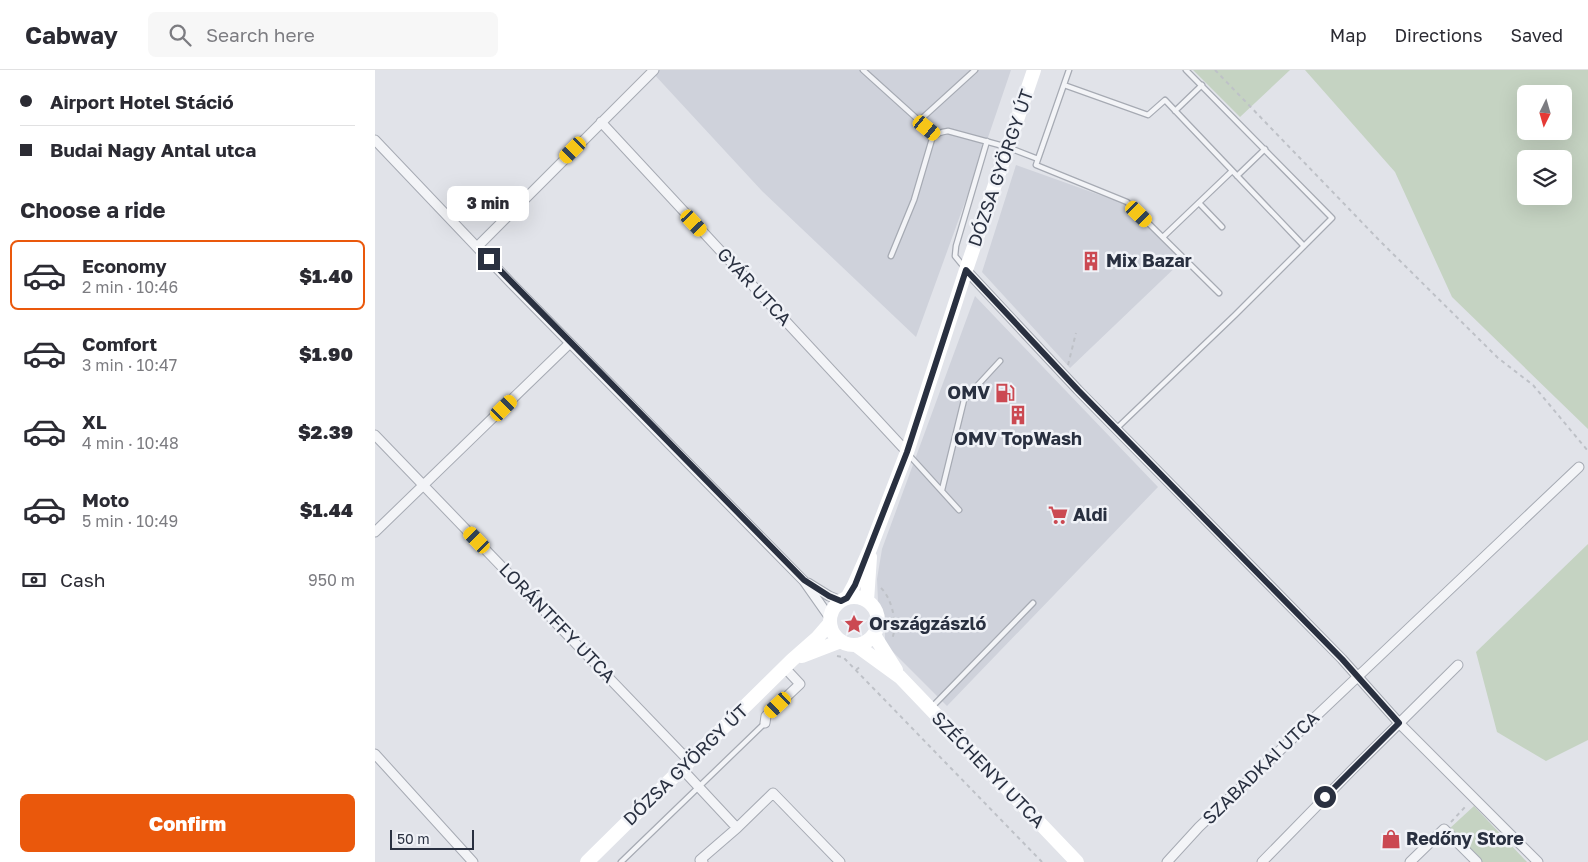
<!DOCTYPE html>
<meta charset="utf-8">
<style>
:root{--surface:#fff;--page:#f7f7f7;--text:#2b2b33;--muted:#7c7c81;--line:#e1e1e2;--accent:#ea580c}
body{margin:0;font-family:"Golos Text",sans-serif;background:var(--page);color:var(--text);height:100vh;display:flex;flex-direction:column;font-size:19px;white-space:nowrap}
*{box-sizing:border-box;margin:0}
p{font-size:16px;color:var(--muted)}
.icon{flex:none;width:28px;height:28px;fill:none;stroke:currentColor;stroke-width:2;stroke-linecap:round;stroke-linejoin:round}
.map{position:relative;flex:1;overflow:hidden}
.details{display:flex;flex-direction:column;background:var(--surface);width:375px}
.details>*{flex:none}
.hud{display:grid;align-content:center;height:110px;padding:0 20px;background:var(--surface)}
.needle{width:32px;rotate:185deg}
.tools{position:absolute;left:1142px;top:15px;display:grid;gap:10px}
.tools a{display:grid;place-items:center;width:55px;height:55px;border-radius:8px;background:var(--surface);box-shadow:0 5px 20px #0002;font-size:25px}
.scale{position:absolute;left:15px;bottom:12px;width:84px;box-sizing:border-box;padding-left:5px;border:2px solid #293040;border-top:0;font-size:14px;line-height:18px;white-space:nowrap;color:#293040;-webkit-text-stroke:4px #f0f2f7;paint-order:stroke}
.end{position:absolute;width:22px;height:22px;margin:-11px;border:6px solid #293040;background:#fff;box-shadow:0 0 0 2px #fff}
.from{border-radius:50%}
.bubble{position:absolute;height:35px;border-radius:8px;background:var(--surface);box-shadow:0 5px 20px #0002;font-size:16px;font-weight:800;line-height:35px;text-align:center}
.car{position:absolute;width:15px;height:30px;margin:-15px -8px;border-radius:6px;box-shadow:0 0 4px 1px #0007;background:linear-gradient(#f5c518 24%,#345 0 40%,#f5c518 0 76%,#345 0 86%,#f5c518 0)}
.hud b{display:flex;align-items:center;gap:18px;height:48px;font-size:19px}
.hud b+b{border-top:1px solid var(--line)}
.hud i{width:12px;height:12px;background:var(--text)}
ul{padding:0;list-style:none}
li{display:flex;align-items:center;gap:15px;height:70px;margin:0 10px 8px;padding:0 10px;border:2px solid transparent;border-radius:8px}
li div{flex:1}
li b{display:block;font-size:19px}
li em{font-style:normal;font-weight:800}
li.active{border-color:var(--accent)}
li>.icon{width:45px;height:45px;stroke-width:1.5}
h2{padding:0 20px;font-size:22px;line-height:60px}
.pay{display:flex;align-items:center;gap:12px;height:55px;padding:0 20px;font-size:19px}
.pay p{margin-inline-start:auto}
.cta{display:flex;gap:10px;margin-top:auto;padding:10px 20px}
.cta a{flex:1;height:58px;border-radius:8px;background:var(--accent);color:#fff;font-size:20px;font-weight:800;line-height:58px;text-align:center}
header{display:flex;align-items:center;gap:30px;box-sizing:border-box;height:70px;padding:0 25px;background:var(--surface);border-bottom:1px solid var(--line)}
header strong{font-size:24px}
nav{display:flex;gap:28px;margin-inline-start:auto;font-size:18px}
.search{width:350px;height:45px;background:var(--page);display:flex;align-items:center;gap:12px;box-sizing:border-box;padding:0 18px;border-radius:8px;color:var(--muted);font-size:19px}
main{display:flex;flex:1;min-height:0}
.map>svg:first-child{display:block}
</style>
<header>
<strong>Cabway</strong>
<div class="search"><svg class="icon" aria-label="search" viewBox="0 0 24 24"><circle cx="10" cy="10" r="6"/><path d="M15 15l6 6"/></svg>Search here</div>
<nav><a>Map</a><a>Directions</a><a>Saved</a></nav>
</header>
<main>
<section class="details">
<div class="hud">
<b><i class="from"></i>Airport Hotel Stáció</b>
<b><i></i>Budai Nagy Antal utca</b>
</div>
<h2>Choose a ride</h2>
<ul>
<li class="active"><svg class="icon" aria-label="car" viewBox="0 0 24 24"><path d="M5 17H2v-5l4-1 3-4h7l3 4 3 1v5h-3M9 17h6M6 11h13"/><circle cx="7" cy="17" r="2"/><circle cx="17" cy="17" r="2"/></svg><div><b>Economy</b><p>2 min · 10:46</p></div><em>$1.40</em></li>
<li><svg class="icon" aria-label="car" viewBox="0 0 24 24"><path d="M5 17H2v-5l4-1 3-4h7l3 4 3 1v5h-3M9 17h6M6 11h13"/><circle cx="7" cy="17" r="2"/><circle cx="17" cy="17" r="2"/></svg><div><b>Comfort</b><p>3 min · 10:47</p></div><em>$1.90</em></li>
<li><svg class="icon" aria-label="car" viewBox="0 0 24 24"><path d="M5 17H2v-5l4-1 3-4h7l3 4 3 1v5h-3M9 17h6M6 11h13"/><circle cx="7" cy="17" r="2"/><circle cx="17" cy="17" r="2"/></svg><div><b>XL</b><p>4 min · 10:48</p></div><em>$2.39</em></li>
<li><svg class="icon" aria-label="car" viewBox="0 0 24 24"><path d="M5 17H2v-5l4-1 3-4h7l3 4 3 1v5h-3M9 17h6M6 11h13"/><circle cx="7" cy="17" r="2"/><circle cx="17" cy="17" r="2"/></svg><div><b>Moto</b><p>5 min · 10:49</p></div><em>$1.44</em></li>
</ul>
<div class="pay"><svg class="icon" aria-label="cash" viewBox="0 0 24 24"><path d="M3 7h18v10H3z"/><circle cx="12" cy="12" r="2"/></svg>Cash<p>950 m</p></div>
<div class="cta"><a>Confirm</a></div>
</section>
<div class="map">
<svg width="1213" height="792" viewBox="0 0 1213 792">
<rect width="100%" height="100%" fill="#e1e3e9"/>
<path fill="#cfd2db" d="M279,0H636L606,88L541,267L387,121L277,2Z
M641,95L750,134L808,190L695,298L607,202Z
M600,226L783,417L572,636L510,574V550L503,531L502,509L507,479Z"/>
<path fill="#c5d3c2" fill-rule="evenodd" d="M818,0H915L865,47Z
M930,0H1213V359L1077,227L1020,102ZM1151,24H1189V61H1151ZM1151,89H1189V126H1151Z
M1213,474V670L1171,691L1122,662L1101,582Z
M1099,736L1152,792H1107L1074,759Z"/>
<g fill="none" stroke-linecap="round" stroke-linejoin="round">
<defs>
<path id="lane" d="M488,0L560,65
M689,15L773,45L790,30L929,176
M800,41L827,15
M544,51L600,0
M663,89L661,95L752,132L844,223
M862,106L890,79
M824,133L847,157
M788,167L857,101
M516,186L539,130L557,69C562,63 566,62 573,61L632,77L663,89L694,0
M589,197L580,186L581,176L612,71
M741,359L860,245L957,148L811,0
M534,385L584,440
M567,420L589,330L625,291
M556,638L658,533
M246,792L390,653"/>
<path id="street" d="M226,52L532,382
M0,70L136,213L429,511L455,548
M102,177L279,0
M591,200L703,320L967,589L1024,653L1163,792
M0,365L315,692
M0,462L195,273
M433,513L454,526L466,531
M390,653L391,646L425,614L410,598
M0,684L98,792
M307,699L362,758
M328,792L325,790L362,758L398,723L465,792
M792,792L824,757L1204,397
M887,792L977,700L1083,595
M1035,792L1069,759L1102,792"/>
</defs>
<use href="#lane" stroke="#a6aab3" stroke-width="7"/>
<use href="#street" stroke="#a6aab3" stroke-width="11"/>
<path stroke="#bec1c7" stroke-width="2" stroke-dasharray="4 4" stroke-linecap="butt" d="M840,0L1004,170L1123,288L1158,315L1213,381
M693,295L701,263
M506,518C517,528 523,555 517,569
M462,586L468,587L667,792
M481,600L487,595
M1076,752L1091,736"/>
<use href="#lane" stroke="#f3f4f7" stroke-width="4.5"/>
<use href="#street" stroke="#f3f4f7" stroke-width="9"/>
<path stroke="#fff" stroke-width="14" d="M455 551a24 24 0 1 1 48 0a24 24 0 1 1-48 0Z
M472,528L479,515L495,479L532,382L591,200L659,0
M492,531L495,487
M499,565L521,600
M481,575L525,607L702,792
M427,586L466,571
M212,792L417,590L442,568L455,553"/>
</g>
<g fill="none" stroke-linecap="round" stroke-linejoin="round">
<path stroke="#293040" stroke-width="6" d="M114,189L429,510L454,526L466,531L472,528L480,515L532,382L591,200L703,320L967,589L1024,653L950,727"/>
</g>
<defs>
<symbol id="building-bare" viewBox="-9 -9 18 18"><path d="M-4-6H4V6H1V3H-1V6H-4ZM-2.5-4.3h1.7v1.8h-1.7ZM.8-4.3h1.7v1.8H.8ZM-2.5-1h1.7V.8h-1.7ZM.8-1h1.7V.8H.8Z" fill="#cb4952" stroke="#f0f2f7" stroke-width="2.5" paint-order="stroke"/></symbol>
<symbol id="fuel-bare" viewBox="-9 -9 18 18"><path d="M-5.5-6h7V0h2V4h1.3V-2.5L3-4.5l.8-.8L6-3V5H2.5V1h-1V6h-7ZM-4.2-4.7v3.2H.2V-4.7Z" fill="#cb4952" stroke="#f0f2f7" stroke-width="2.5" paint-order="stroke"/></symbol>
<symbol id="supermarket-bare" viewBox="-9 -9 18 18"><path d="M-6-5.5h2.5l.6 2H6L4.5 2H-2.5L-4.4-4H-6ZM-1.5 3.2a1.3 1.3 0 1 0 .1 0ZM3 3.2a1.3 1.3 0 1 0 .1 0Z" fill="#cb4952" stroke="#f0f2f7" stroke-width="2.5" paint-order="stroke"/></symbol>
<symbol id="sight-bare" viewBox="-9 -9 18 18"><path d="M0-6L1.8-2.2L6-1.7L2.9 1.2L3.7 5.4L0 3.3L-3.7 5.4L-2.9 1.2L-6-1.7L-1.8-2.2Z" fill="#cb4952" stroke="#f0f2f7" stroke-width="2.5" paint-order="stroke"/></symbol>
<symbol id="shop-bare" viewBox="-9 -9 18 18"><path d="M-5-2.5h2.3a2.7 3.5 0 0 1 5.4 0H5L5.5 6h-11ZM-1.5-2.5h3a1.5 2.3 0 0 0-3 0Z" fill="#cb4952" stroke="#f0f2f7" stroke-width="2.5" paint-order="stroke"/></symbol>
</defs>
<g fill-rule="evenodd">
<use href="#building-bare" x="702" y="177" width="28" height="28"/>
<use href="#fuel-bare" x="616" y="309" width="28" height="28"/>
<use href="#building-bare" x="629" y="331" width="28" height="28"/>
<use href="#supermarket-bare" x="669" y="431" width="28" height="28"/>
<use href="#sight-bare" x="465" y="540" width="28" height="28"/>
<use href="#shop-bare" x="1002" y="755" width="28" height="28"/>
</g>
<g text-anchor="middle" stroke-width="5" stroke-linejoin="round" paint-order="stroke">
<g font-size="18" fill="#293040" stroke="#f0f2f7">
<text transform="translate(626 98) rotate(-71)" y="6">DÓZSA GYÖRGY ÚT</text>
<text transform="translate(379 217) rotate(47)" y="6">GYÁR UTCA</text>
<text transform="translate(182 553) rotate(46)" y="6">LORÁNTFFY UTCA</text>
<text transform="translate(311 695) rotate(-44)" y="6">DÓZSA GYÖRGY ÚT</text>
<text transform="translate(886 698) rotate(-44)" y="6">SZABADKAI UTCA</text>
<text transform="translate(613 700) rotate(46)" y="6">SZÉCHENYI UTCA</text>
</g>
<g font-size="18" font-weight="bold" fill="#293040" stroke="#f0f2f7" text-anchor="start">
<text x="731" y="197">Mix Bazar</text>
<text x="615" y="329" text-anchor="end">OMV</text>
<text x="643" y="375" text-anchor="middle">OMV TopWash</text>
<text x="698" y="451">Aldi</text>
<text x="494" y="560">Országzászló</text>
<text x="1031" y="775">Redőny Store</text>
</g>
</g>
</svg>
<div class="tools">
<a><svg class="needle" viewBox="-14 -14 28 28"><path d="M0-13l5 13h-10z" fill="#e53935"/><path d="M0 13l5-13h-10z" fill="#7c7c81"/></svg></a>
<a><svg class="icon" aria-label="layers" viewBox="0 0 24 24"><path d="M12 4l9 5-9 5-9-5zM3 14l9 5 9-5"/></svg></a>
</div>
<div class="scale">50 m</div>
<i class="end from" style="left:950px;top:727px"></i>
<i class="end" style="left:114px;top:189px"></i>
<div class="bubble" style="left:72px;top:116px;width:82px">3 min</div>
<i class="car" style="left:552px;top:58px;rotate:129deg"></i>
<i class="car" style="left:198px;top:80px;rotate:225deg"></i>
<i class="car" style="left:764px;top:144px;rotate:134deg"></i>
<i class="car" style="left:319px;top:153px;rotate:137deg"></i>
<i class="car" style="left:129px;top:338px;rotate:46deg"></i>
<i class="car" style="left:102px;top:470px;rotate:316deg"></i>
<i class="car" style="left:403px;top:635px;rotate:227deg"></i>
</div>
</main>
